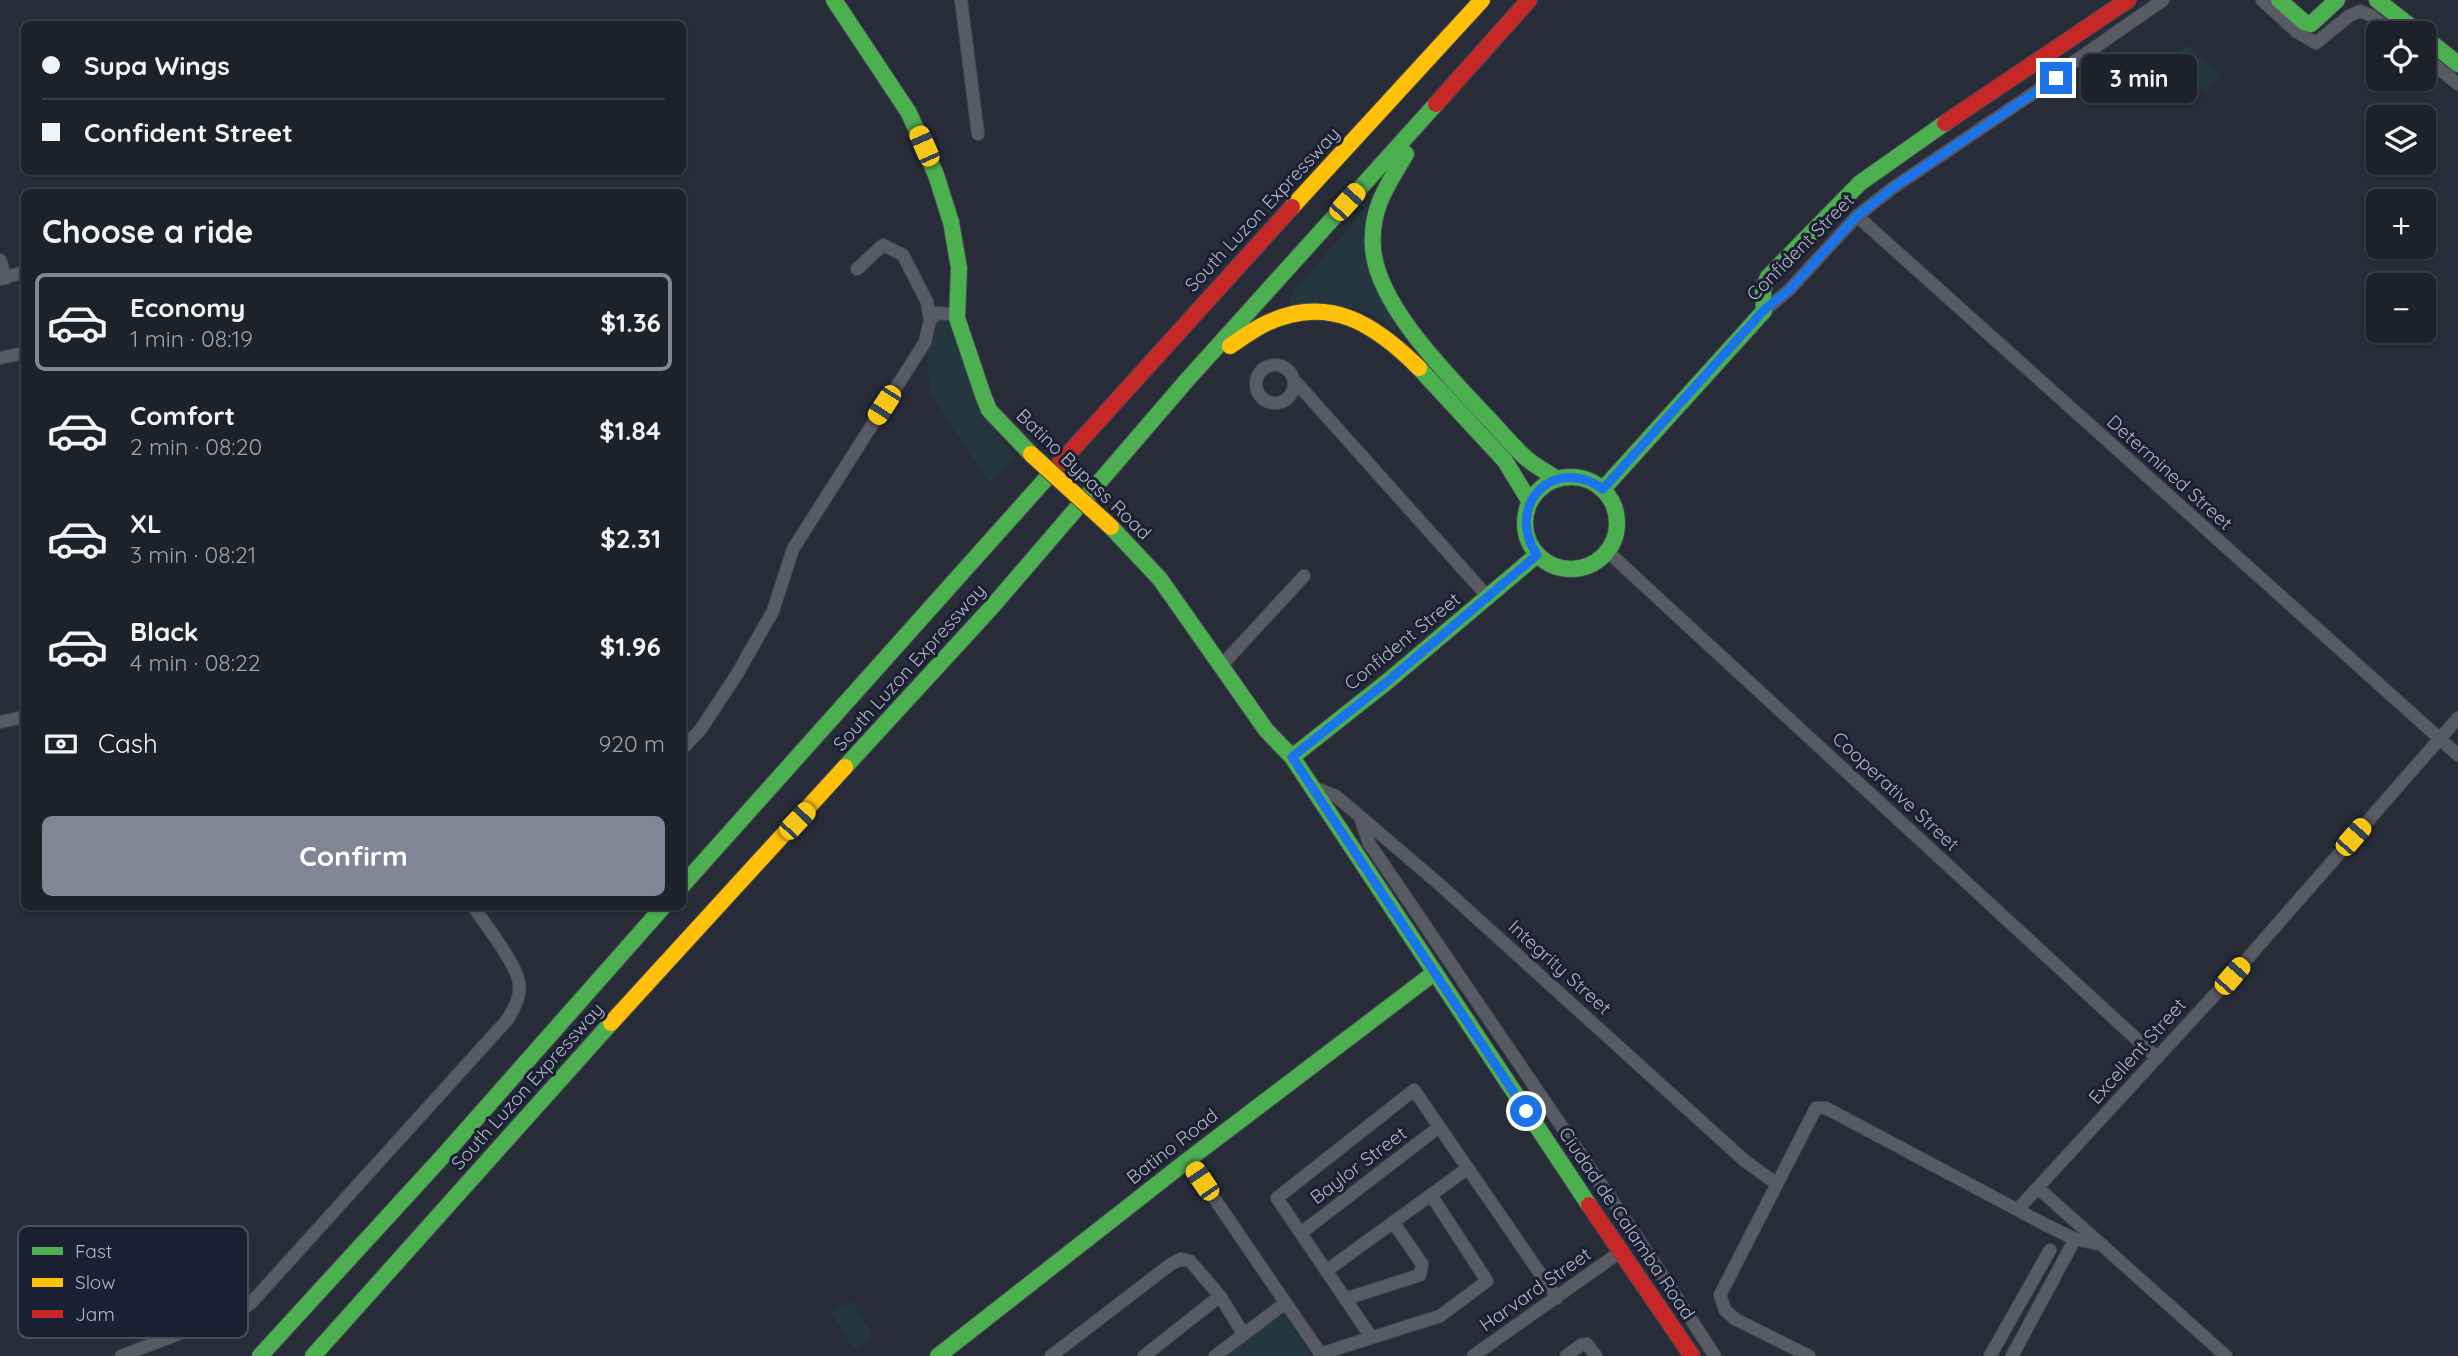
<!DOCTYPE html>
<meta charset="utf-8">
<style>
:root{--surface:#1d212a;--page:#252932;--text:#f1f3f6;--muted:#a0a3a8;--line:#3b3e47;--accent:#818696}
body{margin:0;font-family:Quicksand,sans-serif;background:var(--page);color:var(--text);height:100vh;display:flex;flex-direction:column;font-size:26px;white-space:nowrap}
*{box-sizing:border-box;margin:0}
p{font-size:23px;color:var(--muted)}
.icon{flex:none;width:38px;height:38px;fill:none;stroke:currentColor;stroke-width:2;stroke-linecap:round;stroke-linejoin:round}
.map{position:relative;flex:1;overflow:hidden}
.side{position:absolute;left:21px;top:189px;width:665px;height:721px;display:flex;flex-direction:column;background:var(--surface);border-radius:10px;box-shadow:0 2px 5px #0004,0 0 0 2px var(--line)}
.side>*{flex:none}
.banner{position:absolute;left:21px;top:21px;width:665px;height:154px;border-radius:10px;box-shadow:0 2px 5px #0004,0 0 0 2px var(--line);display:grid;align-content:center;height:154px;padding:0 21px;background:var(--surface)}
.tools{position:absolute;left:2366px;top:21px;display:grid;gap:14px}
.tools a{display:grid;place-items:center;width:70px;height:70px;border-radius:10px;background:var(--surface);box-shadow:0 2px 5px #0004,0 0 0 2px var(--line);font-size:35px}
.end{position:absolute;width:32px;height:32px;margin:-16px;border:9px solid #1a73e8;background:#fff;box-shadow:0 0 0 4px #fff}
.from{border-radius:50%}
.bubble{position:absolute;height:49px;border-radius:10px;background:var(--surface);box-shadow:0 2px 5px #0004,0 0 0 2px var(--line);font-size:23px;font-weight:700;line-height:49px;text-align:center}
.car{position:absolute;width:21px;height:42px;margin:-21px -10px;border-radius:9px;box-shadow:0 0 5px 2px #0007;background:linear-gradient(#f5c518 24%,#345 0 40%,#f5c518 0 76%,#345 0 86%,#f5c518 0)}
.banner b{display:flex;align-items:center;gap:24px;height:66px;font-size:26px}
.banner b+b{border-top:2px solid var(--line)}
.banner i{width:18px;height:18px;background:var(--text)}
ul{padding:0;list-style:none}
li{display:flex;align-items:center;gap:21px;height:98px;margin:0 14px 10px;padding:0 7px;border:4px solid transparent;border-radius:10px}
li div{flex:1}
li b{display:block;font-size:26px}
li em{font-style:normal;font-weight:700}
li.on{border-color:var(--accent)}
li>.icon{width:63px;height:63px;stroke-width:1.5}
h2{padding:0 21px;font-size:32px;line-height:84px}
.pay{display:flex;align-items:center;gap:18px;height:77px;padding:0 21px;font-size:26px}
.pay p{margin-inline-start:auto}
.cta{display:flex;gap:14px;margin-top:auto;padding:14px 21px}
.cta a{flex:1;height:80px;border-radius:10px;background:var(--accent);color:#fff;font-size:28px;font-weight:700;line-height:80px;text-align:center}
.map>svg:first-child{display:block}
</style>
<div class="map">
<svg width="2458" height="1356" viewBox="0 0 2458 1356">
<rect width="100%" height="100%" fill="#272c38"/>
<path fill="#24363e" d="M2187,44L2221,75L2206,92L2172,61Z
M1368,205L1396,323L1395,332C1361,299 1331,305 1288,306L1294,291Z
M926,309L958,312L979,409L1015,457L989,483L929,391Z
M852,1300L874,1338L854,1350L831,1312Z
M1276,1316L1286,1318L1311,1356H1225Z"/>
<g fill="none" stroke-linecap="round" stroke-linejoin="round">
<defs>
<path id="street" d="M961,0L978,134
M2262,0L2297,32L2316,43L2349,16L2360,11L2370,15L2393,33
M2424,57L2458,84
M1857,216L2458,755
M0,260L6,278
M857,269L883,245L903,255L927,302L930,320
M0,279L24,272
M1764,311L1789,290L1857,216L1894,187L2056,78L2071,64L2163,0
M0,358L24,353
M1256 384a19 19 0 1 1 38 0a19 19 0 1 1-38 0Z
M1294,380L1488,597
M1608,552L2157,1058
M1221,666L1304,576
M0,722L24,717
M682,749L701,729L737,674L773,611L793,549L925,342L930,320L937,313L951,314L957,318
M1312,787L1336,796L1439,884L1745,1161L1777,1184
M1360,817L1369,843L1643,1246L1715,1356
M1188,1160L1322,1356
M2038,1188L2226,1356
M2018,1209L2232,976L2458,718
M1301,1233L1439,1127
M1326,1271L1468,1168
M1345,1299L1420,1275L1422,1264L1393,1222
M1371,1337L1277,1198L1414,1090L1557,1298
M1320,1354L1440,1316L1487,1281L1431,1195
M121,1356L212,1321L243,1308L251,1303L508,1019C514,1008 521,997 519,983C516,963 485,924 473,906
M1051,1356L1171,1264L1181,1259L1190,1261L1220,1296L1243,1333
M1144,1356L1220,1296
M1215,1356L1284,1304
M1473,1356L1620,1252
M1566,1356L1581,1345L1587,1344L1596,1356
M1809,1356L1735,1319L1725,1310L1720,1295L1816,1108H1826L2046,1225L2075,1239L2103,1245
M1990,1356L2050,1250
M2012,1356L2075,1239"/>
<path id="fast" d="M834,0L909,113L924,147L936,175L951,222L959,268L957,318L983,395L989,410L1031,454
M2279,0L2304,22L2311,24L2337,0
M2377,0L2419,33
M2424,37L2458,64
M1406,154C1387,186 1370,209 1373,248C1377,305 1447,374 1485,415C1499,429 1511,445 1526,458C1535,466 1547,472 1557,479
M1419,368L1505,461L1530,502
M1525 523a46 46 0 1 1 92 0a46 46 0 1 1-92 0Z
M1603,489L1764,311L1763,289L1768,277L1860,183L1945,123
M1111,527L1160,579L1266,730L1292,757L1589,1205
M1292,757L1388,681L1537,555
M845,767L991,608L1187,380L1436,104
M682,886L1052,472
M260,1356L444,1155L664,906
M313,1356L611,1023
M938,1356L1188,1160L1434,973"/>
<path id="slow" d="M1292,207L1482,0
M1230,346C1242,338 1254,329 1267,323C1329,294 1375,324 1419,368
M611,1023L845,767"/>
<path id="jam" d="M1436,104L1529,0
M1945,123L2128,0
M1052,472L1292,207
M1589,1205L1692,1356"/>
</defs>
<use href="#street" stroke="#444750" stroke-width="14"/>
<use href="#fast" stroke="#444750" stroke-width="18"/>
<use href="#slow" stroke="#444750" stroke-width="18"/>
<use href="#jam" stroke="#444750" stroke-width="18"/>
<use href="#street" stroke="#585a64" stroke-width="12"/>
<use href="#fast" stroke="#4caf50" stroke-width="16"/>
<use href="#slow" stroke="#ffc107" stroke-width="16"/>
<use href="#jam" stroke="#c62828" stroke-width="16"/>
<defs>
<path id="slow-bridge" d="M1031,454L1111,527"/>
</defs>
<use href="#slow-bridge" stroke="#444750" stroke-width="18" stroke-linecap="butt"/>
<use href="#slow-bridge" stroke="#ffc107" stroke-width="16"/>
</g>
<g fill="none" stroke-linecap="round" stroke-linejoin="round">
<path stroke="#1a73e8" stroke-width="9" d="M1526,1111L1292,757L1388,681L1537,555C1504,505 1554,454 1603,489L1764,310L1789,290L1857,216L1894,187L2056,78"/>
</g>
<g text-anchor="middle" stroke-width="6" stroke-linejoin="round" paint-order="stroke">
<g font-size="19" fill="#b1b6c9" stroke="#1a2032">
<text transform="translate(1262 209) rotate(-47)" y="7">South Luzon Expressway</text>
<text transform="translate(1800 247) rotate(-45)" y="7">Confident Street</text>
<text transform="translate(2170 472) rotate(42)" y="7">Determined Street</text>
<text transform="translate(1084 474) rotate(44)" y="7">Batino Bypass Road</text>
<text transform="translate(1402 641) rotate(-39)" y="7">Confident Street</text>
<text transform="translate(909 667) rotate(-48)" y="7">South Luzon Expressway</text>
<text transform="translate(1896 791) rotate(43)" y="7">Cooperative Street</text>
<text transform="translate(1560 967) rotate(42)" y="7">Integrity Street</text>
<text transform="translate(2137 1051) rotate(-48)" y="7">Excellent Street</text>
<text transform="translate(527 1086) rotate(-48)" y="7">South Luzon Expressway</text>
<text transform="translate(1172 1146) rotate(-38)" y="7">Batino Road</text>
<text transform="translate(1358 1165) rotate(-37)" y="7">Baylor Street</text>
<text transform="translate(1627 1223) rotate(56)" y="7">Ciudad de Calamba Road</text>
<text transform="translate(1535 1289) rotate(-35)" y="7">Harvard Street</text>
</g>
</g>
<rect x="18" y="1226" width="230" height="112" rx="10" fill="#1a2032" stroke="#474d5f" stroke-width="2"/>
<rect x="32" y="1247" width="31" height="8" fill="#4caf50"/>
<rect x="32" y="1278" width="31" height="9" fill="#ffc107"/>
<rect x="32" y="1310" width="31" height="8" fill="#c62828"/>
<g font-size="19" fill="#b1b6c9">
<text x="75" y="1258">Fast</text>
<text x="75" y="1289">Slow</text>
<text x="75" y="1321">Jam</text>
</g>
</svg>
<div class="tools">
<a><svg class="icon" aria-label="locate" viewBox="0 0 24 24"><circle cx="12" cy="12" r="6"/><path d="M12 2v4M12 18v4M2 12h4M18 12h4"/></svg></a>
<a><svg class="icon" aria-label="layers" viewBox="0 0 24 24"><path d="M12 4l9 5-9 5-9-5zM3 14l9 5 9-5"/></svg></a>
<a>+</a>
<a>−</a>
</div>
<i class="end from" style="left:1526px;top:1111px"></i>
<i class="end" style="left:2056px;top:78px"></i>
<div class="bubble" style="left:2081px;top:54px;width:116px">3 min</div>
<i class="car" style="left:924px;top:146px;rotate:336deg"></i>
<i class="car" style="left:1347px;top:202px;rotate:42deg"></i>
<i class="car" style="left:884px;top:405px;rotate:213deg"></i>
<i class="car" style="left:797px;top:821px;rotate:43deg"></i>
<i class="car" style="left:2353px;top:837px;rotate:41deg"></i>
<i class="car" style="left:2232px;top:976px;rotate:41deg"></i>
<i class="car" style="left:1202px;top:1181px;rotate:326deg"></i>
<div class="banner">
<b><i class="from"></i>Supa Wings</b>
<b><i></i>Confident Street</b>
</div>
<section class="side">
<h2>Choose a ride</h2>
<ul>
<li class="on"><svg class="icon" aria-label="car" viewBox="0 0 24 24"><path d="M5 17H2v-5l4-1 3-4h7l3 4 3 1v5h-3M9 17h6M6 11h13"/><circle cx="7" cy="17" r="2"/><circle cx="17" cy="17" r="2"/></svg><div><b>Economy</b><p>1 min · 08:19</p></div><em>$1.36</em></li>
<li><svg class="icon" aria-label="car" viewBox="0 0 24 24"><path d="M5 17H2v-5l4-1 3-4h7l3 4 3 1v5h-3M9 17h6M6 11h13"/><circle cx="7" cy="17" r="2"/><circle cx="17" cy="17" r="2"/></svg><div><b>Comfort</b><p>2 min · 08:20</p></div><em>$1.84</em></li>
<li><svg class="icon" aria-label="car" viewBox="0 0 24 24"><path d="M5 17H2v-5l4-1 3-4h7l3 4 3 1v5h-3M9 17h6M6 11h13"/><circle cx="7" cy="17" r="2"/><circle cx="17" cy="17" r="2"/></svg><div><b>XL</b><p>3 min · 08:21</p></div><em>$2.31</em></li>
<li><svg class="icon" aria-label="car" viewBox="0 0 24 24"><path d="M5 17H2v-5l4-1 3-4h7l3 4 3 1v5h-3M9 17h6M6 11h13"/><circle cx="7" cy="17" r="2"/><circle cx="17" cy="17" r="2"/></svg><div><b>Black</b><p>4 min · 08:22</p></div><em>$1.96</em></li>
</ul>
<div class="pay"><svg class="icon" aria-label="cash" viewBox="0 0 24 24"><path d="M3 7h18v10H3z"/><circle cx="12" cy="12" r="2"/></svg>Cash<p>920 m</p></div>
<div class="cta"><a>Confirm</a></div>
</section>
</div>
